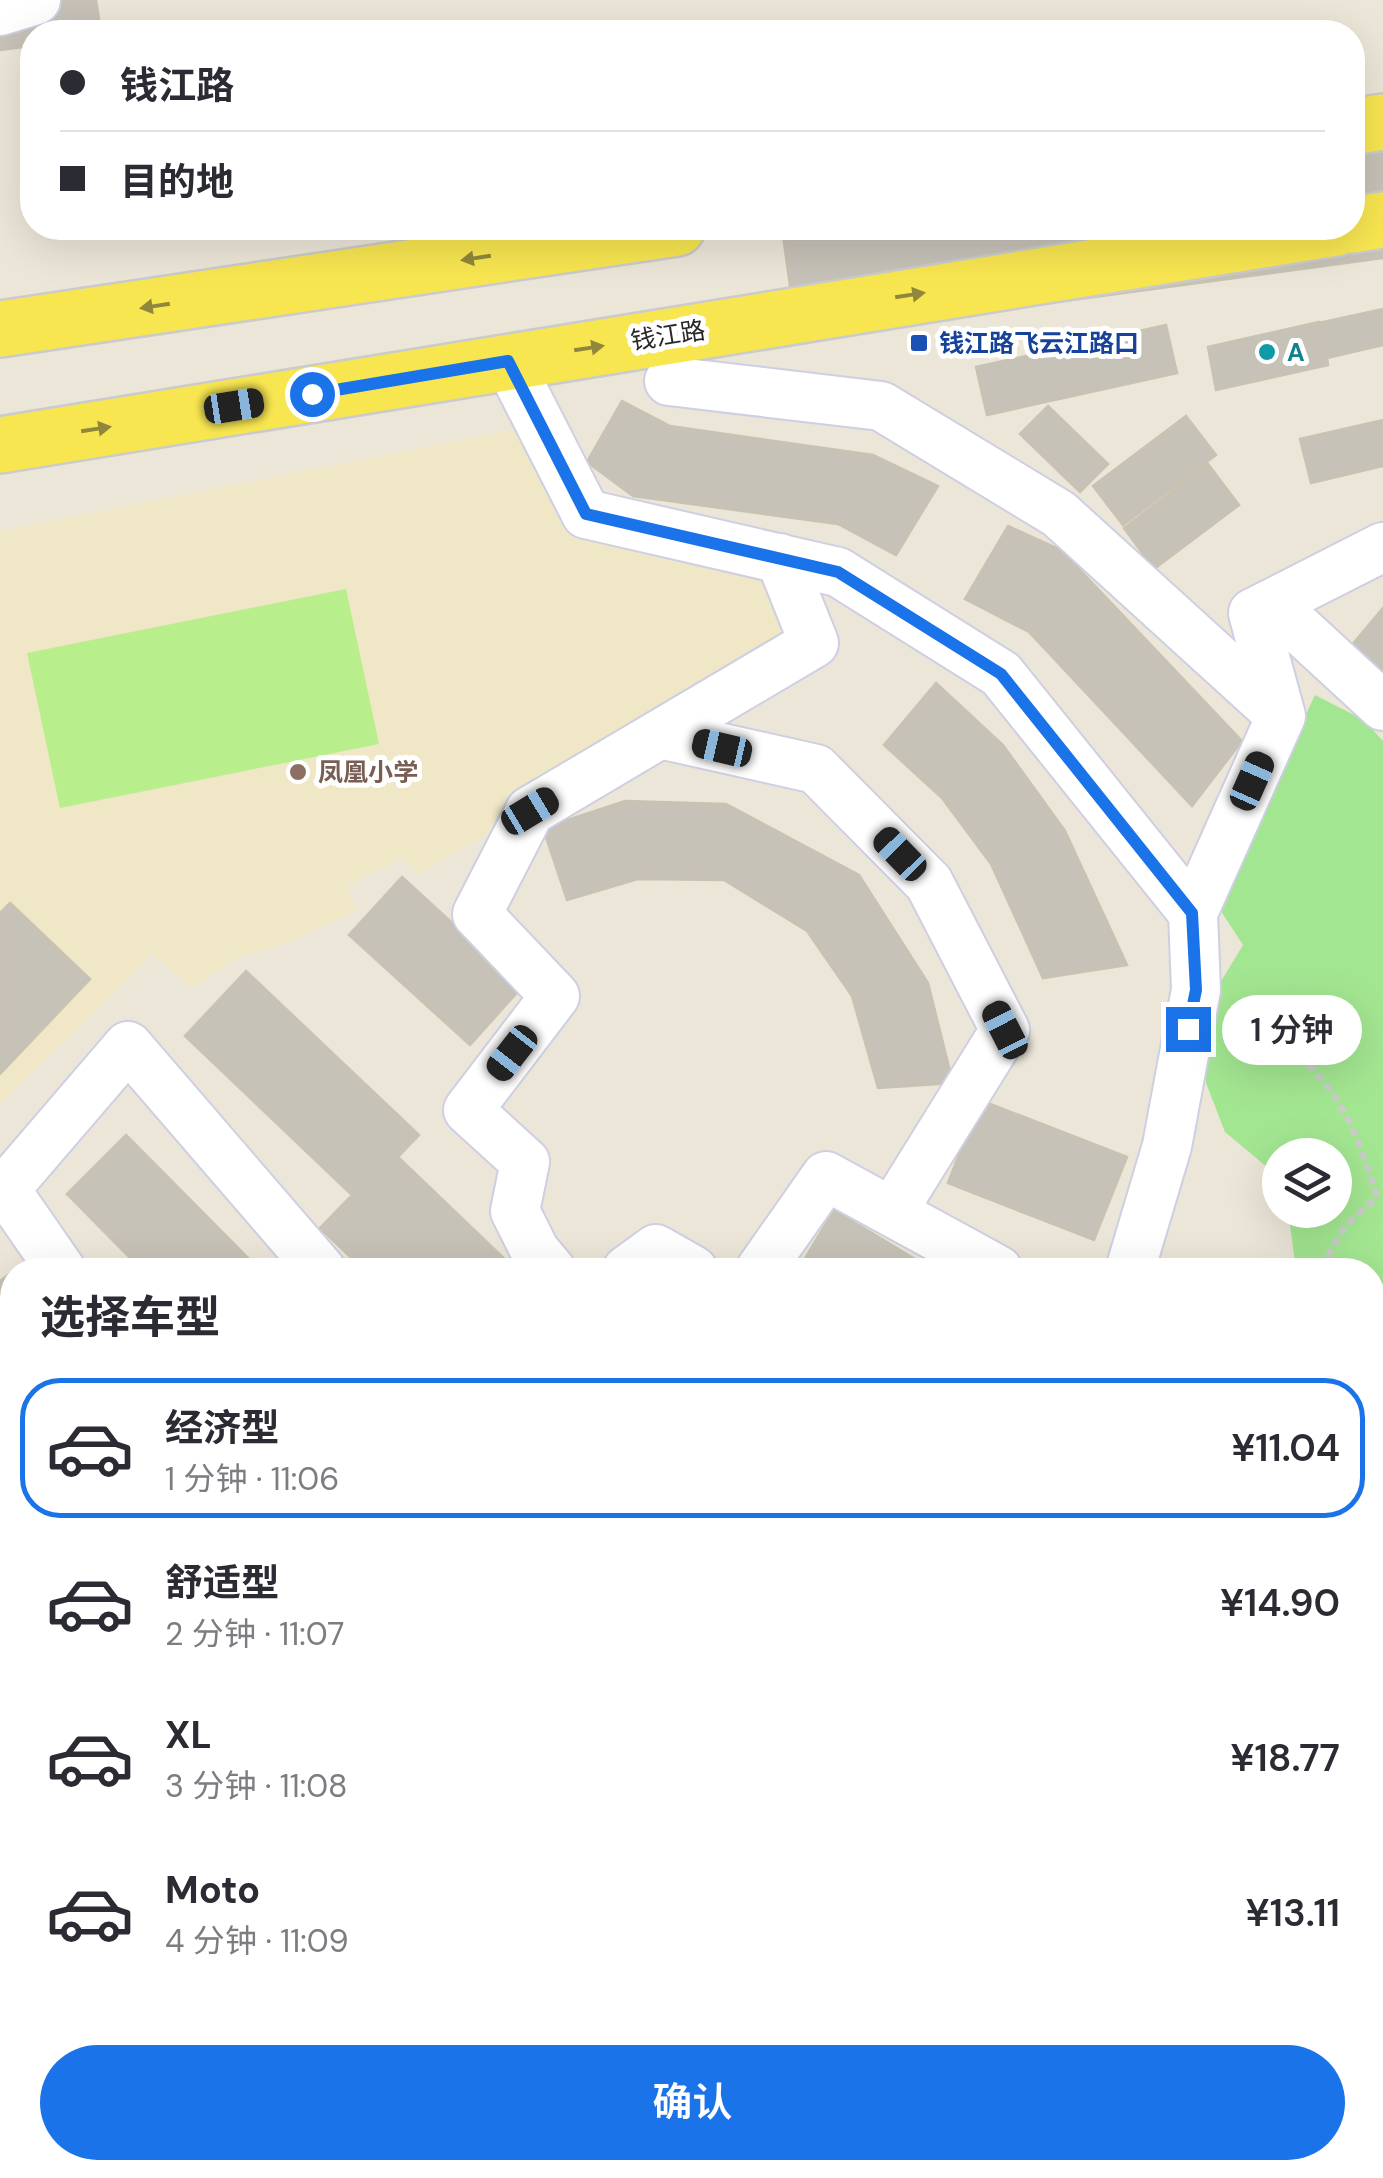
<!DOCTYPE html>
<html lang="zh">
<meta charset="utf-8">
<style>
:root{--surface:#fff;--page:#f7f7f7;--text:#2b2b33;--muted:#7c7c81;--line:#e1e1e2;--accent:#1a73e8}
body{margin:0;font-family:"DM Sans","Noto Sans SC",sans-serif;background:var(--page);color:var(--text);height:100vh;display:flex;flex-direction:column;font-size:38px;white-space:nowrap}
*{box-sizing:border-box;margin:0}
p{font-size:32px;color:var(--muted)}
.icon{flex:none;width:55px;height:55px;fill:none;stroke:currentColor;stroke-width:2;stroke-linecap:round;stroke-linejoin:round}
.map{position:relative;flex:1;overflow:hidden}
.details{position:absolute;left:0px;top:1258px;width:1385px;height:922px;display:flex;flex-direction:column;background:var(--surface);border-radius:40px 40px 0 0;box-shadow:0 10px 40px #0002}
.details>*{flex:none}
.banner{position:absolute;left:20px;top:20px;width:1345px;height:220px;border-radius:40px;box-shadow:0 10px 40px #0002;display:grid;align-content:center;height:220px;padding:0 40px;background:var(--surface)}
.controls{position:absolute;left:1262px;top:1138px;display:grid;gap:20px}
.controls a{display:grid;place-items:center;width:90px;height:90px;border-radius:50%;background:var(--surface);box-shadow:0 10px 40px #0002;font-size:50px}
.end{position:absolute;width:45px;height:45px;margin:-22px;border:12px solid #1a73e8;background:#fff;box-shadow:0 0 0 5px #fff}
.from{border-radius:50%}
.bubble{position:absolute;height:70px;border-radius:35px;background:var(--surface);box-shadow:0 10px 40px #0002;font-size:32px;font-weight:600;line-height:70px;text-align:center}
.car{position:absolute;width:30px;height:60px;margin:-30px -15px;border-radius:12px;box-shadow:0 0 8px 2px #0007;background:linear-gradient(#222 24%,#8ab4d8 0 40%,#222 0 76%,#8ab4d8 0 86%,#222 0)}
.banner b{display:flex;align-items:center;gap:35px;height:95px;font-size:38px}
.banner b+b{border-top:2px solid var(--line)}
.banner i{width:25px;height:25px;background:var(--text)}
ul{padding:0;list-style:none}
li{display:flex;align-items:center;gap:30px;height:140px;margin:0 20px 15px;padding:0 20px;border:5px solid transparent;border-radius:40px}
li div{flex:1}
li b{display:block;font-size:38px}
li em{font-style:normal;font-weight:600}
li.active{border-color:var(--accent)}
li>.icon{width:90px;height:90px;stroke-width:1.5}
h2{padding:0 40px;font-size:45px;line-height:120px}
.action{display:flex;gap:20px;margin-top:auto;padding:20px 40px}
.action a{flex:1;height:115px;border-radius:60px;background:var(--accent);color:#fff;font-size:40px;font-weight:600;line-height:115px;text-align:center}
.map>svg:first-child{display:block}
</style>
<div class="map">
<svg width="1383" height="2178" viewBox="0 0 1383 2178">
<rect width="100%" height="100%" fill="#ece6d8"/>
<path fill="#efe7c6" d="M540,424L586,514L780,558L814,643L418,874L402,858L347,886L357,911L279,946L239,956L192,988L153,954L0,1104V531Z"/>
<path fill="#a3e691" d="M1315,695L1364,720L1383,741V1423L1373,1407L1372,1270H1296L1288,1210H1335V1155H1280V1178L1225,1132L1206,1083V1006L1243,945L1217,905Z"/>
<path fill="#b8ee8c" d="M346,589L379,744L60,808L27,653Z"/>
<path fill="#c7c2b8" stroke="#c7c2b2" stroke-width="2.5" d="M0,0H96L101,32H32V46L0,50Z
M1383,112V258L797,337L782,228H1352V117Z
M1383,309V345L1327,358L1328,365L1216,390L1208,347Z
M1319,322L1328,365L1216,390L1208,347Z
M1166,325L1177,373L987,415L976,367Z
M622,401L670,426L873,455L938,486L896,555L838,524L633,496L587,462Z
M1048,406L1108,464L1080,492L1020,434Z
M1186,416L1216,455L1123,525L1093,486Z
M1383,420V466L1311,483L1300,439Z
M1208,464L1239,505L1154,569L1124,528Z
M1008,526L1061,550L1242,741L1192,806L1029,632L965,599Z
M1383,608V673L1352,645Z
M936,683L1003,745L1065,831L1127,965L1043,978L991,864L942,798L884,745Z
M625,801L726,804L859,875L928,983L953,1083L878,1088L852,996L807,931L724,880L638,879L567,900L543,828Z
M402,877L522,987L470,1045L349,935Z
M10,903L90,979L0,1074V913Z
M246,971L419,1135L398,1157L513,1267L510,1270H364L320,1228L352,1195L185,1036Z
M980,1100L1127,1157L1094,1240L948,1183Z
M126,1135L260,1270H142L67,1194Z
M834,1210L933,1270H798Z
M12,1272V1420L0,1403V1281Z
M0,1616L12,1636V1767L0,1747Z
M0,1860L12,1879V1906L0,1914Z
M12,1941V2035L0,2014V1948Z
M92,2168H193L199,2178H99Z
M253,2168H332L339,2178H259Z
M405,2168H522L529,2178H412Z
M608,2168H782L765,2178H614Z"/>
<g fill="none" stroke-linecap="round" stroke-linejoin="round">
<defs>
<path id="minor" d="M0,11L36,0
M508,361L586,514L838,572L1001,674L1193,913
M669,381L881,406L1059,514L1281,716
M1272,604L1383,706
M660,734L816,769L929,883L1005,1030L892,1212
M5,1189L61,1270
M0,1195L128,1046L321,1270
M551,1270L535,1251L515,1211L525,1162L468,1110L555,996L477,914L530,811L814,643L780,558
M627,1270L656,1249L693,1270
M760,1270L826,1176L998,1270
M1130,1270L1167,1146L1196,990L1193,913L1281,716L1253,613L1383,547
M1372,1473L1383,1463
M0,1525L12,1546
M1372,1529L1383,1543
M1372,1665L1383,1655
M0,1807L12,1828
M0,1936L12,1929
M0,2110L12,2131
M35,2168L41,2178
M208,2168L214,2178
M374,2168L380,2178"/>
<path id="major" d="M1352,127L1383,122
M1352,225L1383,220
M0,329L677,228
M0,445L1336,228
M1372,1749L1383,1740
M1372,2031L1383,2022
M836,2178L849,2168
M1179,2178L1193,2168"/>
<path id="highway" d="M1372,1884L1383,1875
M1372,1976L1383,1968
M907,2178L921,2168
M1004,2178L1017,2168
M1116,2178L1130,2168"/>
</defs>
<use href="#minor" stroke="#cecfe2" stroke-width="52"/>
<use href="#major" stroke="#cbcbcb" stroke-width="60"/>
<use href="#highway" stroke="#cbcbcb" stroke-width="60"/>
<path stroke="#cbcbcb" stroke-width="6" stroke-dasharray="8 5" stroke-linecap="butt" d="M1234,1012C1324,1065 1347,1098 1377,1197L1345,1226L1320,1270
M1372,1317L1383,1324"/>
<use href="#minor" stroke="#fff" stroke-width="48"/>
<use href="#major" stroke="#f8e651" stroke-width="55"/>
<use href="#highway" stroke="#ffb250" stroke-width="55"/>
</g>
<defs><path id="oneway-solid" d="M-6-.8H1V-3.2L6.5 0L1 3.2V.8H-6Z" transform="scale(2.5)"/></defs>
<g fill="#90873c">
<use href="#oneway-solid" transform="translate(476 258) rotate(171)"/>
<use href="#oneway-solid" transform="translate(910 295) rotate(-9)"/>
<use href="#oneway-solid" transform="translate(155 306) rotate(171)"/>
<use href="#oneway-solid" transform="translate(589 348) rotate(-9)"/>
<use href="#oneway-solid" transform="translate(96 429) rotate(-9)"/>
</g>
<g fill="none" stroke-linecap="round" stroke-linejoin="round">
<path stroke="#1a73e8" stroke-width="12" d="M312,394L508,361L586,514L838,572L1001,674L1192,913L1196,990L1188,1029"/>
</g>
<rect fill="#1a4fb4" stroke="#fff" stroke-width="4" x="909" y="333" width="20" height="20" rx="5"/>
<circle fill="#0f9aa8" stroke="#fff" stroke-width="4" cx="1267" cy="352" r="10"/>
<circle fill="#8d6e63" stroke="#fff" stroke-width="4" cx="298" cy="772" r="10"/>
<g text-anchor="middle" stroke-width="10" stroke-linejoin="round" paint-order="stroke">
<g font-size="25" fill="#282828" stroke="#fff">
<text transform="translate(668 335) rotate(-9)" y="9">钱江路</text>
</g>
<g font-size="25" font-weight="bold" fill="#164399" stroke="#fff" text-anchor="start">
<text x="939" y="352">钱江路飞云江路口</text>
</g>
<g font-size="25" font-weight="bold" fill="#0d838f" stroke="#fff" text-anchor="start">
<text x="1287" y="361">A</text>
</g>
<g font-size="25" font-weight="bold" fill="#785e54" stroke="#fff" text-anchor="start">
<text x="318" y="781">凤凰小学</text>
</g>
</g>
</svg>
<div class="controls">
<a><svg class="icon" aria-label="layers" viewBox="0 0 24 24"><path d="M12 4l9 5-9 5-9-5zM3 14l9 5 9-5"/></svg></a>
</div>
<i class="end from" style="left:312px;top:394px"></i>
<i class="end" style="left:1188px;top:1029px"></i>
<div class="bubble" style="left:1222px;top:995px;width:140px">1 分钟</div>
<i class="car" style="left:234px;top:406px;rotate:81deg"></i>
<i class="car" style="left:722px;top:748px;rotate:283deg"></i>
<i class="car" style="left:1252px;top:781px;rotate:24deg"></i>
<i class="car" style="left:530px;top:811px;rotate:59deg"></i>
<i class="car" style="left:900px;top:854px;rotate:316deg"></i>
<i class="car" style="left:1005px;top:1030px;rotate:333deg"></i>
<i class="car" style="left:512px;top:1053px;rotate:218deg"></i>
<div class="banner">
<b><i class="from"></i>钱江路</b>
<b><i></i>目的地</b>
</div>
<section class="details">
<h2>选择车型</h2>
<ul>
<li class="active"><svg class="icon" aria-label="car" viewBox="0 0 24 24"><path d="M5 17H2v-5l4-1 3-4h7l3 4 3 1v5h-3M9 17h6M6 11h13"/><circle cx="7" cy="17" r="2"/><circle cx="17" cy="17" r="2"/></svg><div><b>经济型</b><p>1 分钟 · 11:06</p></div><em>¥11.04</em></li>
<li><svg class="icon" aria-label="car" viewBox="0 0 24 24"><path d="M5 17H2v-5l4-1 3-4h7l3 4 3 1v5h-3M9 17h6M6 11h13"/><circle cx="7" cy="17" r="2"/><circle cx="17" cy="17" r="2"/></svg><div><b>舒适型</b><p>2 分钟 · 11:07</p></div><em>¥14.90</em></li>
<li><svg class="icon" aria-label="car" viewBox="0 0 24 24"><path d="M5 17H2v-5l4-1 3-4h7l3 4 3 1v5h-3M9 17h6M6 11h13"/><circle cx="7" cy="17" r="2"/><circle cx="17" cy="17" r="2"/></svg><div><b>XL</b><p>3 分钟 · 11:08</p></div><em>¥18.77</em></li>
<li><svg class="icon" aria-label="car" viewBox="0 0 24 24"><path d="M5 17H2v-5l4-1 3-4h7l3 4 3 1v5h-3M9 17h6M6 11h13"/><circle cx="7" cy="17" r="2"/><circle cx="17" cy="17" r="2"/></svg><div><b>Moto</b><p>4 分钟 · 11:09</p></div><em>¥13.11</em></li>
</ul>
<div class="action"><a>确认</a></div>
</section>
</div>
